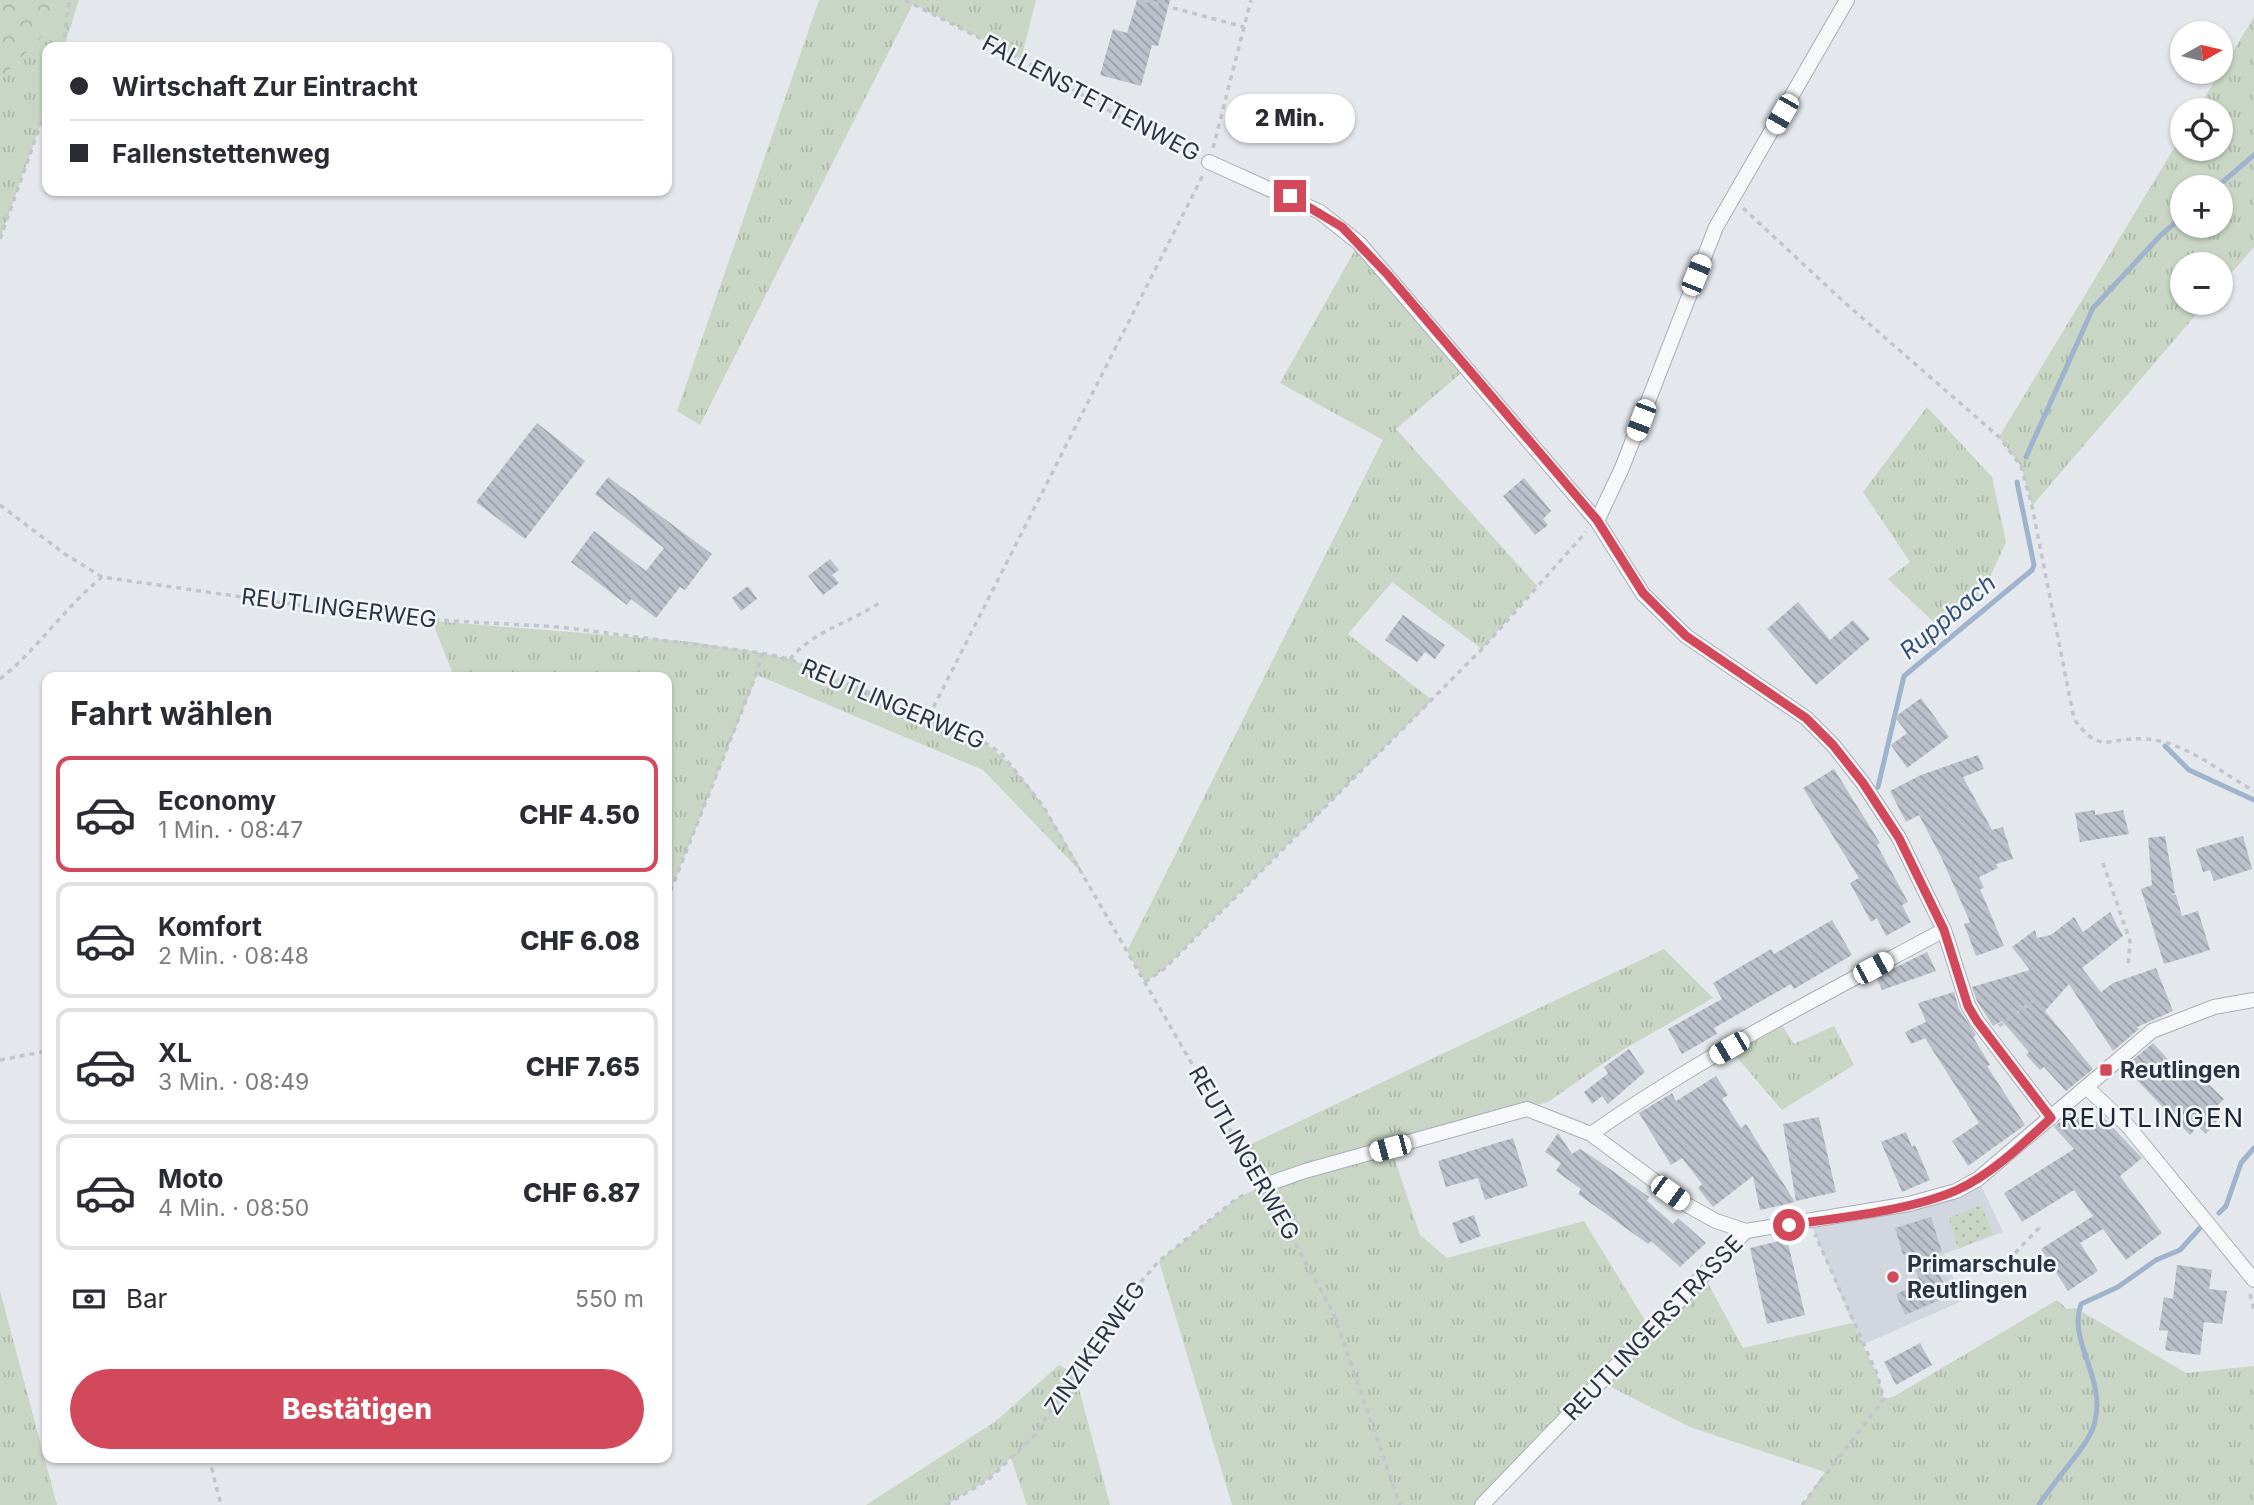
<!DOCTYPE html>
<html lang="de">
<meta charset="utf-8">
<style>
:root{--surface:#fff;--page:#f2f2f3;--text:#2b2b33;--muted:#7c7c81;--line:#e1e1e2;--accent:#d1495b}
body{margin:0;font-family:Inter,sans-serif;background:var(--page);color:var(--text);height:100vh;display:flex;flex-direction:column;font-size:26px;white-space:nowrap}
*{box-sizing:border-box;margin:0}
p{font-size:23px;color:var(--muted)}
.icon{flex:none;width:38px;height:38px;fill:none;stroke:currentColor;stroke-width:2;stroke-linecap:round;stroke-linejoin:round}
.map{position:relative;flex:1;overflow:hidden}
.side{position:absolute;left:42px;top:672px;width:630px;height:791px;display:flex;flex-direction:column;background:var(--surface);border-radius:14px;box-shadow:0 2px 5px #0004}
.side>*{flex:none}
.top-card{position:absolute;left:42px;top:42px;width:630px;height:154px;border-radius:14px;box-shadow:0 2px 5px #0004;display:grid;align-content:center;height:154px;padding:0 28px;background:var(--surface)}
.needle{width:46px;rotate:82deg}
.tools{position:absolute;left:2170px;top:21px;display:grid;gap:14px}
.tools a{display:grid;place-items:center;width:63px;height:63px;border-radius:50%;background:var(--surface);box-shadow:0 2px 5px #0004;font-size:35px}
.end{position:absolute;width:32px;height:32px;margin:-16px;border:9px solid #d1495b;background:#fff;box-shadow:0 0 0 4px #fff}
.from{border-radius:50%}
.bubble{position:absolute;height:49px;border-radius:24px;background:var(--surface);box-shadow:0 2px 5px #0004;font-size:23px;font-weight:800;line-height:49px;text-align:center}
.car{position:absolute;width:21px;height:42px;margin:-21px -10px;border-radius:9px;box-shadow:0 0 5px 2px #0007;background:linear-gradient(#fff 24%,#345 0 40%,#fff 0 76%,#345 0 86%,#fff 0)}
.top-card b{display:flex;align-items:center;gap:24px;height:66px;font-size:26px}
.top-card b+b{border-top:2px solid var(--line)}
.top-card i{width:18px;height:18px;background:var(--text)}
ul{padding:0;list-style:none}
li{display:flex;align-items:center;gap:21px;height:116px;margin:0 14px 10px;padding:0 14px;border:4px solid var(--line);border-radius:14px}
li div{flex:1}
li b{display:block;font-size:26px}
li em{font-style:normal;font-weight:800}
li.selected{border-color:var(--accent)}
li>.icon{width:63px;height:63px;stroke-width:1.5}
h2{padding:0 28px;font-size:32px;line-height:84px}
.pay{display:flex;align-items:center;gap:18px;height:77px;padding:0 28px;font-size:26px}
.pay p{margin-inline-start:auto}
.cta{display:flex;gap:14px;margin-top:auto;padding:14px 28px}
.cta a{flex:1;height:80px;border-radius:42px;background:var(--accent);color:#fff;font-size:28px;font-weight:800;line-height:80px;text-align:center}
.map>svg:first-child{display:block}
</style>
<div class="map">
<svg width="2254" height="1505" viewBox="0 0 2254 1505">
<defs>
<pattern id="grass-tufts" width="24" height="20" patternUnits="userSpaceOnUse" patternTransform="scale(1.75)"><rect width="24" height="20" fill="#c9d6c5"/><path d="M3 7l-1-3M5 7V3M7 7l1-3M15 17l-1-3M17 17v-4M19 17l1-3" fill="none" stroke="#adb8ab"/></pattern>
<pattern id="forest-crowns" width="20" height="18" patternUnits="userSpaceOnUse" patternTransform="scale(1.75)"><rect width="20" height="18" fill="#c9d6c5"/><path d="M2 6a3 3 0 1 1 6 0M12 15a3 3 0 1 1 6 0" fill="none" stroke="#adb8ab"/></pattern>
<pattern id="park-dots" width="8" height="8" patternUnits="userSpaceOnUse" patternTransform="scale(1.75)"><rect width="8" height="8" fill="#c9d6c5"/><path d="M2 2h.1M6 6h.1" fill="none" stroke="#adb8ab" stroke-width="1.8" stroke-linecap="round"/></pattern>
<pattern id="building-back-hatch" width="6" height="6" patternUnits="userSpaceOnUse" patternTransform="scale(1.75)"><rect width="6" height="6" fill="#bbc0ca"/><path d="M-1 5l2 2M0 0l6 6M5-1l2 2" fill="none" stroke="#989da6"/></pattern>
</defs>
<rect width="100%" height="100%" fill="#e4e7ec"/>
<path fill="#d2d6de" d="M1978,1179L2003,1232L1944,1254L1962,1301L1862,1345L1810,1222Z"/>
<path fill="url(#grass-tufts)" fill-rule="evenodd" d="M69,0H79L64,47H47V106L0,239V79L68,10Z
M819,0H1036L1021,59L913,4L700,425L677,411Z
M2254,17V247L2221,285V264H2182V303H2206L2032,506L2021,466L1999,437L2182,135V149H2221V110H2197ZM2182,187H2221V226H2182Z
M1359,243L1467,368L1396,429L1537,586L1482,649L1392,582L1348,634L1432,700L1164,969L1145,982L1127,951L1383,440L1280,383Z
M1927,407L1992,477L2006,542L1981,597L1942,630L1888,579L1910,562L1863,492Z
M432,621L693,642L762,653L789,659L976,737C1028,770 1054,824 1085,876L983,770L757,675L667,900V677H454Z
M1664,949L1713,998L1621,1051L1548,1102L1391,1148L1420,1235L1447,1258L1584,1221L1651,1330L1704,1276L1743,1348L1852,1323L1877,1374L1884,1399L1893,1397L2057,1300L2067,1309L2076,1308L2186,1373L2254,1366V1505H1802L1825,1472L1690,1427L1601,1382L1482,1505H1232L1159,1261L1236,1199L1262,1186L1241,1149Z
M1778,1019L1794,1044L1834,1026L1854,1065L1782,1110L1729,1048Z
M0,1291L57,1505H0Z
M1059,1365L1075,1374L1110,1505H1027L1011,1458L989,1479L946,1505H866L996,1421Z"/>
<path fill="url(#forest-crowns)" d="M0,0H69L68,10L0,79Z"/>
<path fill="url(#park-dots)" d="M1981,1205L1993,1234L1958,1249L1949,1218Z"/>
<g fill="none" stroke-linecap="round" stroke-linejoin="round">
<path stroke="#9fb4cc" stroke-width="5" d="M2217,187L2254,155
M2026,457L2093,308L2161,235L2182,217
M2165,746L2189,770L2254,800
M1878,787L1904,676L2032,570L2034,565L2017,482
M2219,1213L2226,1206L2241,1163L2254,1148
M2039,1505C2052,1483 2088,1446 2094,1425C2108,1379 2067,1342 2081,1304L2118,1287L2156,1260L2180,1250L2200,1228"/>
</g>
<path fill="url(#building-back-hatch)" d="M1137,0H1170L1158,46L1152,45L1141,86L1100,75L1113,29L1127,33Z
M537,423L585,461L525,539L476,502Z
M608,477L712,554L685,590L680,587L656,618L631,599L627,605L571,562L594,531L646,571L664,548L595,494Z
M1524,478L1551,511L1543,519L1548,525L1535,535L1503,496Z
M830,559L839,570L832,575L839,583L823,595L808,576Z
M748,586L757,599L741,611L732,598Z
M1798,602L1830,640L1853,620L1870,639L1816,685L1767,629Z
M1403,615L1445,645L1435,659L1425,652L1417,662L1385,640Z
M1921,698L1949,737L1907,768L1891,745L1907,733L1895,717Z
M1978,755L1984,769L1963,777L1992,830L2003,827L2013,859L1996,864L1998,868L1979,877L1984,888L1980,889L2004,946L1976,956L1964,924L1970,922L1942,859L1919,815L1906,822L1890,791L1921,775Z
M1834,769L1880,843L1877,845L1908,902L1902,905L1911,922L1886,936L1877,918L1871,922L1850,883L1859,878L1803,788Z
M2095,810V815L2123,810L2129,834L2080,842L2075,813Z
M2165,836L2175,893L2171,894L2176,895L2182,916L2198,911L2210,950L2164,964L2141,889L2152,885L2148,838Z
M2243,836L2252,869L2214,881L2210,870L2203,872L2196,849Z
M2110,912L2123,936L2082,968L2101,992L2113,983L2156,968L2173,1011L2137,1027L2139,1029L2113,1051L2069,984L2045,1011L2093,1069L2066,1091L2044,1067L2040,1070L2026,1055L2029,1052L2002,1021L1993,1026L1977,1001L1972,987L2030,970L2012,947L2035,930L2037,938L2051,935L2074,917L2083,932Z
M1832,920L1852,955L1794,989L1791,984L1714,1028L1717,1034L1682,1054L1668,1029L1722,999L1713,983L1771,949L1774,954Z
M1927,952L1936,971L1882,990L1876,977Z
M1954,992L1959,1009L1976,1035L1973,1037L1990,1065L1987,1066L2025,1125L1968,1166L1952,1141L1979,1123L1925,1038L1911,1044L1905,1032L1926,1022L1918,1003Z
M2153,1043L2177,1069L2184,1061L2224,1099L2214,1109L2221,1117L2206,1134L2198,1126L2190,1135L2124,1067Z
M1629,1049L1645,1072L1608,1104L1602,1096L1592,1104L1584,1092L1606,1075L1608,1073L1604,1067Z
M1716,1076L1728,1095L1722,1099L1741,1128L1746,1124L1795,1202L1760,1210L1753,1176L1713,1207L1698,1188L1702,1184L1682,1158L1671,1165L1639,1113L1672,1093L1676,1101Z
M2072,1111L2088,1129L2103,1117L2142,1158L2120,1176L2162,1233L2126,1260L2103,1229L2080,1243L2098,1271L2068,1291L2041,1249L2093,1216L2074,1190L2022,1222L2004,1193L2074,1149L2054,1127Z
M1819,1117L1836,1192L1796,1201L1783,1124Z
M1906,1132L1912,1147L1915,1145L1930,1180L1902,1192L1881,1142Z
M1558,1133L1572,1154L1580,1149L1600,1162L1649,1197L1647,1201L1673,1224L1678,1218L1706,1243L1680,1267L1651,1241L1648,1244L1578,1194L1581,1189L1556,1171L1561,1163L1545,1152Z
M1513,1138L1528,1186L1485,1200L1478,1178L1446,1187L1438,1161Z
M1474,1215L1481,1236L1460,1244L1452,1223Z
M1931,1217L1942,1252L1931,1255L1949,1296L1905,1315L1896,1294L1921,1283L1908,1253L1903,1255L1895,1228Z
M1787,1239L1805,1315L1767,1324L1750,1248Z
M2177,1265L2212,1270L2209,1289L2227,1291L2222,1324L2204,1322L2200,1355L2165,1350L2168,1331L2159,1330L2164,1297L2173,1299Z
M1920,1343L1932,1365L1896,1385L1884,1362Z"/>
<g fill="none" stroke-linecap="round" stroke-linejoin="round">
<defs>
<path id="minor" d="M1209,162L1320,212L1359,243L1597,521L1643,594L1686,636L1806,718L1833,745L1863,783L1899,838L1944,930L1968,1005L1977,1021L2051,1118
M1597,521L1622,468L1716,227L1847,0
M2086,1087L2127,1125L2254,1280
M1591,1134C1702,1056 1825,994 1944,930
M1262,1186L1305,1171L1527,1109L1591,1134L1687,1205L1716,1221L1746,1231
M1482,1505L1746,1231L1909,1204L1956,1191L1978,1179L2152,1031L2214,1007L2254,1000"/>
</defs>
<use href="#minor" stroke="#a9aeb7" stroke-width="16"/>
<path stroke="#c2c5cb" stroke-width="3.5" stroke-dasharray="5 5" stroke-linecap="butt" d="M905,0L1021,59L1139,128L1194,155
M1144,0L1244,27
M63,47L69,0
M1213,148L1251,0
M1743,208L1844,302L1999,437L2021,466L2032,506L2074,719C2102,757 2109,736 2146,739C2186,742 2220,772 2254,791
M0,239L47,106
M0,505L65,554L102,577L383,617L560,627L762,653L789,659L976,737L1001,753L1043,806L1255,1173
M790,659C812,632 849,623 879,603
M0,679C38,649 64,608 102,577
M929,716L1203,175
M2103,863L2130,941L2128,966
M667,900L756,675L762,653
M1145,982L1164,969L1482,649L1586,532
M1999,1026L2033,1001
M0,1060L47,1051
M1271,1200L1333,1312L1400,1505
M2015,1253L2039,1228V1223
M2250,1294L2254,1310
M209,1458L221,1505
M946,1505L989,1479L1034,1436L1120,1306L1159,1261L1236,1199L1248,1193
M1802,1505L1884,1399L1877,1374L1815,1234"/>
<use href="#minor" stroke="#f7f8fa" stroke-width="14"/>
</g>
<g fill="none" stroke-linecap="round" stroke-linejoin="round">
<path stroke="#d1495b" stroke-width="9" d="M1290,196L1342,227L1388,275L1597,520L1643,593L1686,636L1806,718L1833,745L1863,783L1899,838L1944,930L1968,1006L1977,1021L2051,1118C2024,1143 1991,1175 1957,1190C1913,1210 1838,1218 1789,1225"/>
</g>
<g fill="#d1495b" stroke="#f4f6f9" stroke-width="2.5">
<rect x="2099" y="1063" width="14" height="14" rx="3.5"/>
<circle cx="1893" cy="1277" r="7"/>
</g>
<g text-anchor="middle" stroke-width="5" stroke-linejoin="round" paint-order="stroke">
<g font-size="23" fill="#2b3445" stroke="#f4f6f9">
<text transform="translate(1091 98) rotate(28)" y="8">FALLENSTETTENWEG</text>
<text transform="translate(339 608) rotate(7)" y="8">REUTLINGERWEG</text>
<text transform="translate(893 704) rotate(23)" y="8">REUTLINGERWEG</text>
<text transform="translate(1244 1153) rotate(60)" y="8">REUTLINGERWEG</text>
<text transform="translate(1653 1328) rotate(-46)" y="8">REUTLINGERSTRASSE</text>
<text transform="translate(1095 1348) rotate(-55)" y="8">ZINZIKERWEG</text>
</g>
<g font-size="23" font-weight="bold" fill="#2b3445" stroke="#f4f6f9" text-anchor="start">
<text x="2120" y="1078">Reutlingen</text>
<text x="1907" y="1272">Primarschule<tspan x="1907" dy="26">Reutlingen</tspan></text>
</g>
<g font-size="24" font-style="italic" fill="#34527a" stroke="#f4f6f9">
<text transform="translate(1948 617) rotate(-40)" y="8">Ruppbach</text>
</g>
<g font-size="26" letter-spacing="2" fill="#1d2536" stroke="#f4f6f9">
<text x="2153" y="1127">REUTLINGEN</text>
</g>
</g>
</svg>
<div class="tools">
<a><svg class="needle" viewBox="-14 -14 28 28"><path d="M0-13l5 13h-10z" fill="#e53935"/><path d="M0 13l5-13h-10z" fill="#7c7c81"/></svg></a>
<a><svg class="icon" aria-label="locate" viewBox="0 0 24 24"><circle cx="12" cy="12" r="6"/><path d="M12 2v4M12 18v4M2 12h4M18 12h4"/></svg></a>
<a>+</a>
<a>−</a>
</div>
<i class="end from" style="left:1789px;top:1225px"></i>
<i class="end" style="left:1290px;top:196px"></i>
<div class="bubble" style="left:1225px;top:94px;width:130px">2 Min.</div>
<i class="car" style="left:1782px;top:114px;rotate:210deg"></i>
<i class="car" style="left:1696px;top:275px;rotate:22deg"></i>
<i class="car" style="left:1641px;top:420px;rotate:201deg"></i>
<i class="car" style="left:1873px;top:968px;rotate:62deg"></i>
<i class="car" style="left:1729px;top:1048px;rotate:240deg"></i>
<i class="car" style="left:1390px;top:1148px;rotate:255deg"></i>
<i class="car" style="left:1670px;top:1193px;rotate:126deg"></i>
<div class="top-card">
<b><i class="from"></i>Wirtschaft Zur Eintracht</b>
<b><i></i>Fallenstettenweg</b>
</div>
<section class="side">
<h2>Fahrt wählen</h2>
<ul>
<li class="selected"><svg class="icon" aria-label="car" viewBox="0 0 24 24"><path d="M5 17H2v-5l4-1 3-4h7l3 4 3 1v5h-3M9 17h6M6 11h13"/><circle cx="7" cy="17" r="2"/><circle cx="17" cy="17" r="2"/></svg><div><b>Economy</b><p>1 Min. · 08:47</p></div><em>CHF 4.50</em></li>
<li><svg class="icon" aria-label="car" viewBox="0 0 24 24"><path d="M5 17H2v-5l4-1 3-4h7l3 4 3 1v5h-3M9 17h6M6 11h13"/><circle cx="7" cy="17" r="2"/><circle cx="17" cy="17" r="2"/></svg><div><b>Komfort</b><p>2 Min. · 08:48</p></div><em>CHF 6.08</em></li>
<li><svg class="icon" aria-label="car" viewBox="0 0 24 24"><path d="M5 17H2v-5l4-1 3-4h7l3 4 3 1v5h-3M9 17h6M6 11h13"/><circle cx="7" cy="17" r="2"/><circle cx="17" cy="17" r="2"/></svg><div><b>XL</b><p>3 Min. · 08:49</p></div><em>CHF 7.65</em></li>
<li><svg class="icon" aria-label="car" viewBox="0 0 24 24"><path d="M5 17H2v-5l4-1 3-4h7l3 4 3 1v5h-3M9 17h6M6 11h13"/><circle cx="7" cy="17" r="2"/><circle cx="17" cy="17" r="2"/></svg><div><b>Moto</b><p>4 Min. · 08:50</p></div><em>CHF 6.87</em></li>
</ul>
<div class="pay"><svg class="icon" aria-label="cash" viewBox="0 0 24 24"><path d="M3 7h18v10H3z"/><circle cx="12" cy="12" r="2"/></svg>Bar<p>550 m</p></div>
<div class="cta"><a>Bestätigen</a></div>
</section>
</div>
